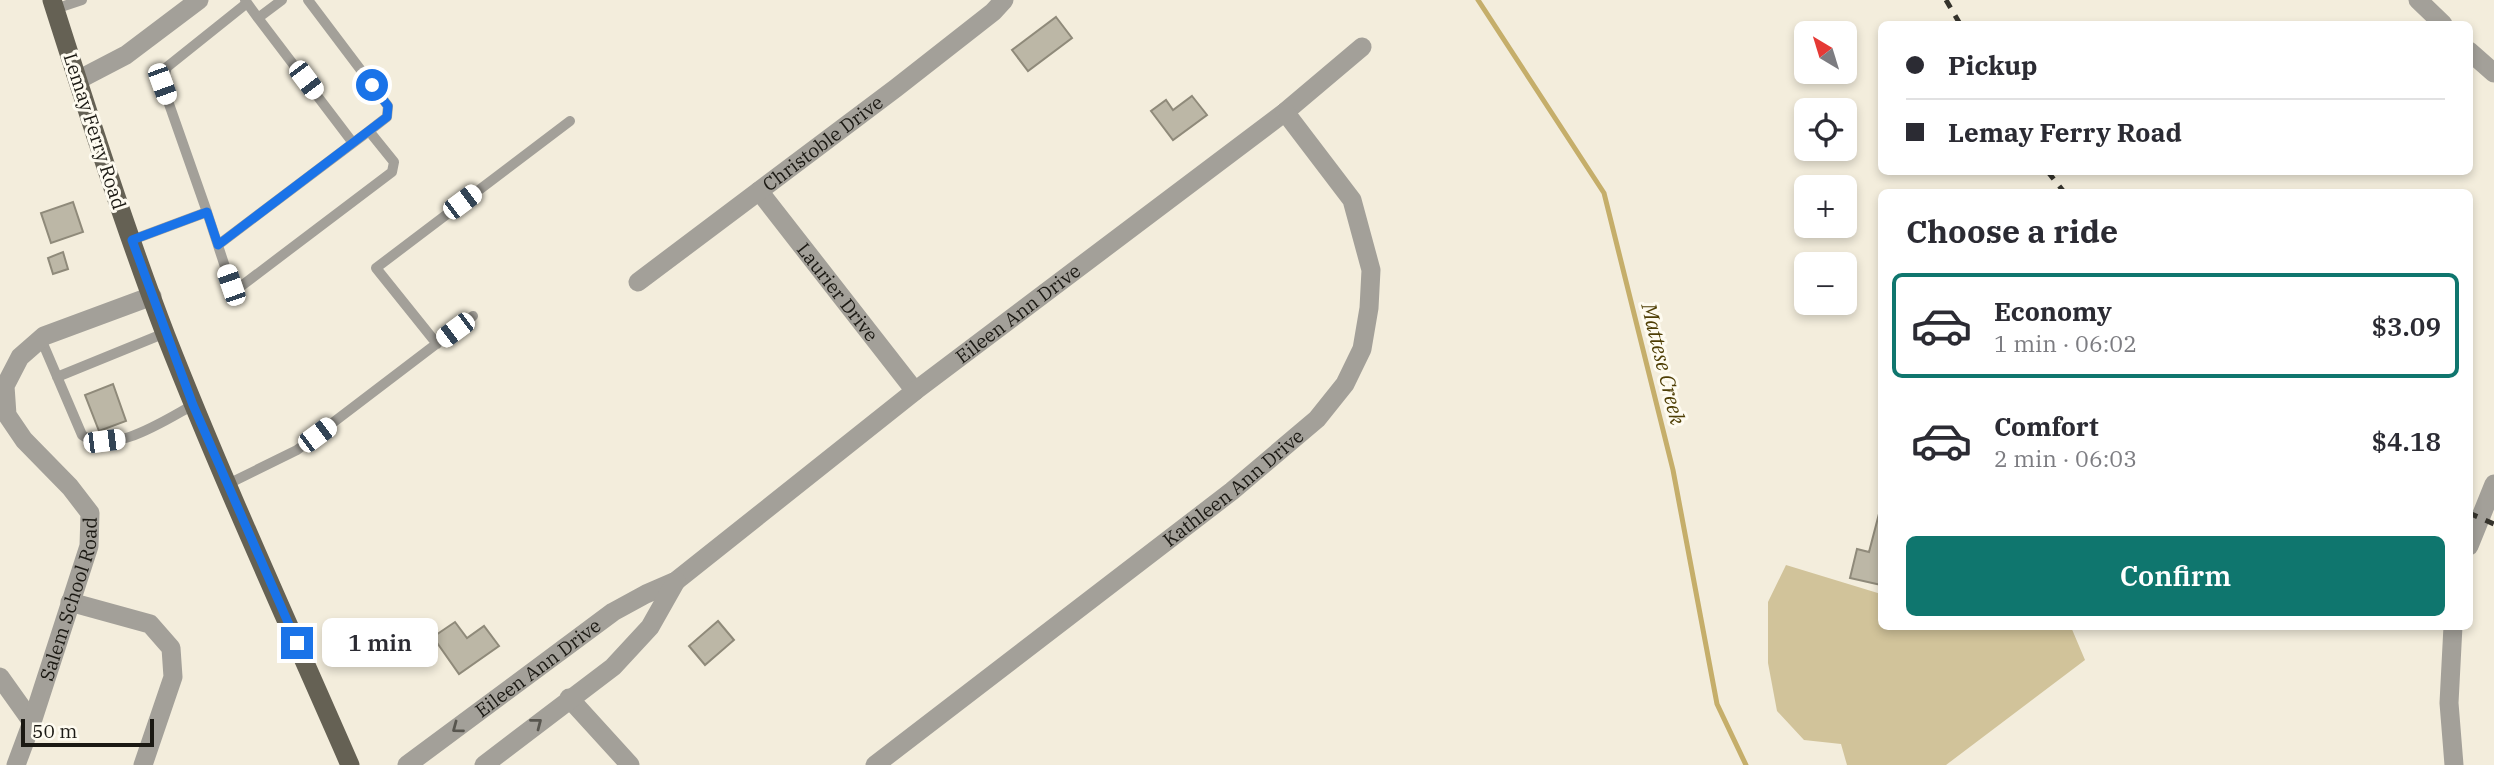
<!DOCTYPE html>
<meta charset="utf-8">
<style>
:root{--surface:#fff;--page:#f7f7f7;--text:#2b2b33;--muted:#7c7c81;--line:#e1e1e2;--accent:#0f766e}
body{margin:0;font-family:"IBM Plex Serif",serif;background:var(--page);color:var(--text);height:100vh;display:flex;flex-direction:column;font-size:26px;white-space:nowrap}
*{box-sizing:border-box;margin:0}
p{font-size:23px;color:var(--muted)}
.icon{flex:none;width:38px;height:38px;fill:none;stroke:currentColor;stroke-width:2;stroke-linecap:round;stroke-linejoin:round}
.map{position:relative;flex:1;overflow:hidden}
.sheet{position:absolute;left:1878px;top:189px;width:595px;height:441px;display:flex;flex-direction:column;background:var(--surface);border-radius:10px;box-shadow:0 4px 10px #0003}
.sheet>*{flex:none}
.banner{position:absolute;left:1878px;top:21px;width:595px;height:154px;border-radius:10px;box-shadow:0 4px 10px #0003;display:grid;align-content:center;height:154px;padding:0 28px;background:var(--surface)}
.needle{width:46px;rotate:322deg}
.buttons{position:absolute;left:1794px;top:21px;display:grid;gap:14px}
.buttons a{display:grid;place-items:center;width:63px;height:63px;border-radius:10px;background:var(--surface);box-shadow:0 4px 10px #0003;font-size:35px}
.scale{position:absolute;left:21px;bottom:18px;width:133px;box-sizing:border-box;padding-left:7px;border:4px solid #1b1913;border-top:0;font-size:19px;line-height:24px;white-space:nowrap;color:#1b1913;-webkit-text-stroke:5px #fefbf0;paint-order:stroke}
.end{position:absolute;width:32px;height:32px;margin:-16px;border:9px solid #1a73e8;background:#fff;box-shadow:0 0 0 4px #fff}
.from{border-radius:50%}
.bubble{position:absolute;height:49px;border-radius:10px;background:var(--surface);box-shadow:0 4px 10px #0003;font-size:23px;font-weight:600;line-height:49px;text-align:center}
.car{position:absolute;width:21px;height:42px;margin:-21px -10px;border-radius:9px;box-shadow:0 0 5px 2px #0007;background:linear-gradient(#fff 24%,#345 0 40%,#fff 0 76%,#345 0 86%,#fff 0)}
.banner b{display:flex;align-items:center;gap:24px;height:66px;font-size:26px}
.banner b+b{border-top:2px solid var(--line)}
.banner i{width:18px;height:18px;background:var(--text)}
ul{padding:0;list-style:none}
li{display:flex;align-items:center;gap:21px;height:105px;margin:0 14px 10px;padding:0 14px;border:4px solid transparent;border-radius:10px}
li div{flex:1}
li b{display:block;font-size:26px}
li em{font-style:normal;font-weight:600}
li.on{border-color:var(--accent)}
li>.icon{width:63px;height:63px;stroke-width:1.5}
h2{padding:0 28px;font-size:32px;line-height:84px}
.button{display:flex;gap:14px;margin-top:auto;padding:14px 28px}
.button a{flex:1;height:80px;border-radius:10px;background:var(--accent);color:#fff;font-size:28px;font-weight:600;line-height:80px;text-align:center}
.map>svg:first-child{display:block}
</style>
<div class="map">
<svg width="2494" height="765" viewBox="0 0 2494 765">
<rect width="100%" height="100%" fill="#f3eddc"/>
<path fill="#d1c39a" d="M1786,565L1881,594V626L2071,627L2085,660L1946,765H1847L1841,744L1804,740L1777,711L1768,663V602Z"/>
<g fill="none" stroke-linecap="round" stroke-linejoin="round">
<path stroke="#c5ae6a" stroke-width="5" d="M1478,0L1604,193L1673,470L1717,704L1746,765"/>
</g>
<path fill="#bcb7a6" stroke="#8f8a7a" stroke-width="2" d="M1056,17L1072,38L1028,71L1012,50Z
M1192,96L1207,115L1173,140L1151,111L1166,100L1173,110Z
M73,202L83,232L51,243L41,213Z
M63,252L68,269L53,274L48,258Z
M113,384L126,421L99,431L85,395Z
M1881,506V585L1850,578L1857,549L1869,552Z
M718,621L734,640L705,665L689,646Z
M455,622L467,638L484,626L499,646L459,674L433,637Z"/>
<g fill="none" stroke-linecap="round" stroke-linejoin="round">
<path stroke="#a3a099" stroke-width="10" d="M245,0L258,18L282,0
M55,9L82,0
M258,18L353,143
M207,212L162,84L167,67L247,3
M132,240L207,212L231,285L240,287L392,172L394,162L369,131L387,117L388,106L308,0
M218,245L369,131
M41,339L82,435C111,457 167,419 193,405
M437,344L376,268L570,121
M57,377L165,333
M226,485L297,450L473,316"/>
<g stroke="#a3a099" stroke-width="19">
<path d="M2418,0L2443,24"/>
<path d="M2469,51L2494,73"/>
<path d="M78,80L126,55L199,0"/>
<path id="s1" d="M759,191L915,391"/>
<path id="s2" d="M638,282L896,88L993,12L1004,0"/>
<path d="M70,602L150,624L171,648L173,677L143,765"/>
<path d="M0,677L32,722"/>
<path d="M569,698L630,765"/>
<path id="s3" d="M16,765L32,722L89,546L90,513L70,487L24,440L7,415L5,386L20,357L44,336L152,296"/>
<path id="s4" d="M407,765L613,612L646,594L676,581L915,391L1285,112L1362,47"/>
<path d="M484,765L613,667L650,627L676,581"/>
<path id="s5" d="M875,765L1232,491L1317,419L1345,384L1362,349L1369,308L1371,270L1352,200L1285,112"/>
</g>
<path stroke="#a3a099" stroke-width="19" d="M2469,546L2494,484
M2453,626L2449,703L2454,765"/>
<path stroke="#656154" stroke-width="19" d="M52,0C88,113 124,226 166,336C223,481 288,623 350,765"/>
<path stroke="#35332c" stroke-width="5" stroke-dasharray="9 9" stroke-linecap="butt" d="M1946,0L1960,24
M2048,172L2064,192
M2469,513L2494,524"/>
</g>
<defs><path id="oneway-chevron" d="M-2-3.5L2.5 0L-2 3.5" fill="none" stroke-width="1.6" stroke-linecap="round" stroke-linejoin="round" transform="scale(1.75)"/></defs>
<g stroke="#58564f">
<use href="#oneway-chevron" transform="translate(537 723) rotate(-38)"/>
<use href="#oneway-chevron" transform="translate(457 728) rotate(143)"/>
</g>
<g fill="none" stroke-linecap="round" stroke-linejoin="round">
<path stroke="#1a73e8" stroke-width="9" d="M297,643L193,405L132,240L207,212L218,245L387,117L388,106L372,85"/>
</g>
<g text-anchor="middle" stroke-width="6" stroke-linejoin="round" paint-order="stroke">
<g font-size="19" fill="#1b1913" stroke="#fefbf0">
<text transform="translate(95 131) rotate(72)" y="7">Lemay Ferry Road</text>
<text dy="7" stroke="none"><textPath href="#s2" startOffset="231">Christoble Drive</textPath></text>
<text dy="7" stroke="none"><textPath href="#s1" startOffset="128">Laurier Drive</textPath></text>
<text dy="7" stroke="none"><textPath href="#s4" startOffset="761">Eileen Ann Drive</textPath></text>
<text dy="7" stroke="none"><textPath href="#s5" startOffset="453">Kathleen Ann Drive</textPath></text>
<text dy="7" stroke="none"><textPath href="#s3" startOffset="175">Salem School Road</textPath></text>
<text dy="7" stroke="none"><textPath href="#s4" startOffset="163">Eileen Ann Drive</textPath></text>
</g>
<g font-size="21" font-style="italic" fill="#4e3e04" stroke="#fefbf0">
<text transform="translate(1663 364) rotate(76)" y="7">Mattese Creek</text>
</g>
</g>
</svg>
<div class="buttons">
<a><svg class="needle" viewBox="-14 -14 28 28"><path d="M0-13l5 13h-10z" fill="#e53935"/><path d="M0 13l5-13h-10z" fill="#7c7c81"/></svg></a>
<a><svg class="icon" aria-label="locate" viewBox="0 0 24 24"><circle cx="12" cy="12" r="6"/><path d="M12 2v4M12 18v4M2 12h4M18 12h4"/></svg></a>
<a>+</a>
<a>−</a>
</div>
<div class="scale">50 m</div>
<i class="end from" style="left:372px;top:85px"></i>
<i class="end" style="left:297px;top:643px"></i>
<div class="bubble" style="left:322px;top:618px;width:116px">1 min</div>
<i class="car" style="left:306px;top:80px;rotate:143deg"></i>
<i class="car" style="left:162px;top:84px;rotate:160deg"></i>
<i class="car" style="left:462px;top:202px;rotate:53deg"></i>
<i class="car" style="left:231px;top:285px;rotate:341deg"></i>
<i class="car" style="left:455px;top:330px;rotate:233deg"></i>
<i class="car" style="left:317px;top:435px;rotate:53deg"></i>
<i class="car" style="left:104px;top:441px;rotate:83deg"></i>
<div class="banner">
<b><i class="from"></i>Pickup</b>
<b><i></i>Lemay Ferry Road</b>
</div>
<section class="sheet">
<h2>Choose a ride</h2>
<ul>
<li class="on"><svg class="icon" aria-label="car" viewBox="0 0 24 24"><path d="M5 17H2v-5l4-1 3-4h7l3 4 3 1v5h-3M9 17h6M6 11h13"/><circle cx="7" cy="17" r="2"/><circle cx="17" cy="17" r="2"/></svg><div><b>Economy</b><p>1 min · 06:02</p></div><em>$3.09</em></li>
<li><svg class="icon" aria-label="car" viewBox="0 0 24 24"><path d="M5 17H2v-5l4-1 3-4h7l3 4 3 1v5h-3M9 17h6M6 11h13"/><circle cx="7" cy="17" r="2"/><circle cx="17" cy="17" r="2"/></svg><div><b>Comfort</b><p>2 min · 06:03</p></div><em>$4.18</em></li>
</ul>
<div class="button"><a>Confirm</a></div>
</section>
</div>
